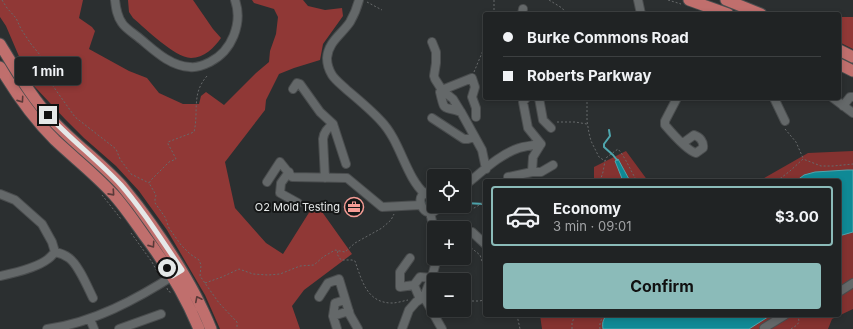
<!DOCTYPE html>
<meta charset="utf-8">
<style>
:root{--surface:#202324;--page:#2d2f31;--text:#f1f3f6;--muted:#a2a4a6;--line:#3d4041;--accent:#8bbbb9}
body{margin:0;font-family:Inter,sans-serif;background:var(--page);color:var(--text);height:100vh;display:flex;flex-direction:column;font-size:15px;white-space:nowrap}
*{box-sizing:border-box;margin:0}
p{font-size:13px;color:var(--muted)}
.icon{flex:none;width:22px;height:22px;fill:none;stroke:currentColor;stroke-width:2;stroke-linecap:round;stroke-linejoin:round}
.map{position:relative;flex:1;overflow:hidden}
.sheet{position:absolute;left:483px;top:179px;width:358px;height:138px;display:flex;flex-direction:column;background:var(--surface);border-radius:4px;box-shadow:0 2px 6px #0003,0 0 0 1px var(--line)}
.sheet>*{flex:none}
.hud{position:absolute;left:483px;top:12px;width:358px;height:88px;border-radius:4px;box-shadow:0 2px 6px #0003,0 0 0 1px var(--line);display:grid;align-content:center;height:88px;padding:0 20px;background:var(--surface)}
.fabs{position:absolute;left:427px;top:169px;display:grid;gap:8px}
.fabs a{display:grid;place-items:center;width:44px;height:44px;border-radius:4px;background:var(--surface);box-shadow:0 2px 6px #0003,0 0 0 1px var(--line);font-size:20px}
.end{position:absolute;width:18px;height:18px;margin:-9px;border:5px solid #e5e8e8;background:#111;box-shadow:0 0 0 2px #111}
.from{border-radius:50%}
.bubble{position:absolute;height:28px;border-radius:4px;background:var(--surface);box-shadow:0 2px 6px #0003,0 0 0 1px var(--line);font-size:13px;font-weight:700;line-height:28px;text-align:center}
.hud b{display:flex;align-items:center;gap:14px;height:38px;font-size:15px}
.hud b+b{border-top:1px solid var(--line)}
.hud i{width:10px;height:10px;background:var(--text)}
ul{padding:7px 0 0;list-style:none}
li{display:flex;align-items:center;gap:12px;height:60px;margin:0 8px 6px;padding:0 12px;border:2px solid var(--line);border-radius:4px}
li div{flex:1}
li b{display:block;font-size:15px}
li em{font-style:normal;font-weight:700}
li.on{border-color:var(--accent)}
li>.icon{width:36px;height:36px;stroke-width:1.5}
.action{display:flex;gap:8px;margin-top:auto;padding:8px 20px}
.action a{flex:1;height:46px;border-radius:4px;background:var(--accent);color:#111;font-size:16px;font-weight:700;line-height:46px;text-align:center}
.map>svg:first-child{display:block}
</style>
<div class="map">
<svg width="853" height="329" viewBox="0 0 853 329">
<rect width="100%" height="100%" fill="#2b2f30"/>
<path fill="#843230" d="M626,151L648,181H594V167Z
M853,151V309L832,319L828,329H542L540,315H839V181H759L808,153Z"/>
<path fill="#903836" d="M0,0H83L79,18L92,27L95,31L89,49L129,71L147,78L159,93L183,104H199L201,96L206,92L224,105L256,73L269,62L270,51L276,34L278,17L274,9L254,3L252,0H303L308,6L325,10L342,8L343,16L323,44L320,60L294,68L279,74L266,100L265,110L225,162L235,208L266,243L283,254L310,211L320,209L352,254L304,290L292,306L300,329H220L205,295L167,230L139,191L116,166L84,138L65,119L34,86L24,68L6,26L0,17Z
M128,0H193L213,29L221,38C214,48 204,58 191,58C174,57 146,29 133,18L129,12Z
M839,17H853V49L839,42Z"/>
<path fill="#0f8995" stroke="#4fa6ae" d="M618,159L630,181H623L615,161Z
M847,170H853V232L839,236V181H796L804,175L815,172Z
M432,197L434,198V206L433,208L429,207L427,205L426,202L429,198Z
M607,315H771L749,329H603C602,323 603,319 607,315Z"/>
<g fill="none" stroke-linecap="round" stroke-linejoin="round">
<path stroke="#4fa6ae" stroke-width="2" d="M609,130L610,136L604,144V147L613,155L617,160
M464,203L485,204"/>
<defs>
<path id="minor" d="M115,0C116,9 117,16 122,23C125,28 133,33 138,37C153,49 169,66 190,67C197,68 204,65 210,62C232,51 243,23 235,0
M359,0C357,8 354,15 350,22C342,34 328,42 327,58C327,64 329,70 332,75C336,81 342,85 347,90C359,100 371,110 381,121C401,142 405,176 425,194
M638,0L641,14
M522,14L523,9
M432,42L436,52V63L434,76L435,79L442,90L453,99L461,112L482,150L486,169
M293,89L297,83L300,84L320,112L333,124
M442,90L472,78L475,87L472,97L476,108V117
M442,90L440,92C445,114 443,105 461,112
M539,98L543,120L551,128
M677,98L665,121V125C671,132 688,151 696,153L703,148C704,142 700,137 694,135L683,143
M774,98L785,121
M833,98L853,113
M843,106L850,97H853
M432,118L464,139H468L475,137
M289,172L281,183L280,193L298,203
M532,172H541L553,165
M508,177L532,172L533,157L541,144
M325,178L323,139C324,132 327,129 333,124L346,164
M267,182L280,162L292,177L347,178L382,207L421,205
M464,186C481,173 498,155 519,148C526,146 534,145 541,144L528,128L523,102L526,98
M434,193C408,187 425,228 439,206
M0,194L15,200L42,224L52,242L55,252C60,253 65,255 69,258C78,264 88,288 93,298
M430,212L434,230
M464,233L472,232L485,244
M410,258L400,272V287L414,285L420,299
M0,276C14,273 37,268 48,259C51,257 53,254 55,252
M414,285L420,277L432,278
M839,292L853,283
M319,297L328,283L339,279L350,315L358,329
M424,297L442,329
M333,316L335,303L345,300
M90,319L94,329
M764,328L785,315
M47,329C93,323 137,299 176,274
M119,329L161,314
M337,329L333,316L349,311
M402,329L409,310L416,302L424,297L433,273L437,258"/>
<path id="major" d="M689,0L728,14
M726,0L761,14
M0,44C17,72 33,100 55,123C76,145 101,163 122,186C132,198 142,211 151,224C175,258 196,291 211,329
M839,50L853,57
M839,64L853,71
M0,67C16,94 33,118 55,140C74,158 95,174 113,194C124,206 134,221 144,235C166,264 185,295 199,329"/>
</defs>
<use href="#minor" stroke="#4a4d4e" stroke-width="10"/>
<use href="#major" stroke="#4a4d4e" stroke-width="13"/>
<path stroke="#676a6b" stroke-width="1" stroke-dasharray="2 2" stroke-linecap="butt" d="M2,0L7,8L16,18L21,29L31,44L40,55L42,64L48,79L75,117L116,149L120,159L131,174L149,183
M549,0L562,8L567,14
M668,0L681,4
M367,2L382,10
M494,14V0
M474,72L484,48L483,42L485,40
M207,76C191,94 199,112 194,132L168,142V144L172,151L176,159L169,162L151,180L149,183L156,195L155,199V203L165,217L169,228L181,245L190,254L199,260L201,265L200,276L219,303L237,322V329
M587,98V121L589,133L591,141L599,157L605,161
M557,122H575L587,124
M785,129L796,142L803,158
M600,181L603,172L605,161L607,157L618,149C626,158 630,170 637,181
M777,181L790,171L803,159L821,166H833L853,164
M102,195L121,219
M446,208L448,213C463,215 474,209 485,201
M131,233L152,262L159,275
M464,244L469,246L480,255L485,271
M338,251L337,254L341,260H352L355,261C362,281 367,303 392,303C397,303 403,301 408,300
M205,283L222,277L239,269L253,274L268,275L280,274L300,266L314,265L323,257L335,250L345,252L355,243L382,228L391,220L394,214
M167,288L168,291L172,293
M464,301H479L485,300
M517,315L520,329
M572,329V323L575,315
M600,329C599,324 601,319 605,315
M791,329L797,325L799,322L798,315"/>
<use href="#minor" stroke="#646869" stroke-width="8"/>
<use href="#major" stroke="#c06f6d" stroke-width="11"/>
</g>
<defs><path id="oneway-chevron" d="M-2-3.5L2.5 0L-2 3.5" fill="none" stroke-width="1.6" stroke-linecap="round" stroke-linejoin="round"/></defs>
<g stroke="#593a39">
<use href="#oneway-chevron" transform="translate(21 100) rotate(55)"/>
<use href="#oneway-chevron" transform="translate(112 193) rotate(48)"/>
<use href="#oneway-chevron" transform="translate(152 245) rotate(55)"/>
<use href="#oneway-chevron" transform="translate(198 299) rotate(-117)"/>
</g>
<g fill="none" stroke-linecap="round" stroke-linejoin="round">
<path stroke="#e5e8e8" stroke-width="5" d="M48,115C71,140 98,160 121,185C130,195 138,206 146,217C158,234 170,252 182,270L172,276L167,268"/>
</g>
<defs>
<symbol id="office-ring" viewBox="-11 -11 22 22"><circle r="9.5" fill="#151717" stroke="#f59c95" stroke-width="1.5"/><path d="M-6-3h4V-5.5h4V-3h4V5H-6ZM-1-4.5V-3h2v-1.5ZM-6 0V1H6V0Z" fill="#f59c95"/></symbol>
</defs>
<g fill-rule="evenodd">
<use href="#office-ring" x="343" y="196" width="22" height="22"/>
</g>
<g text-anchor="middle" stroke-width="4" stroke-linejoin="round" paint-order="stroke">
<g font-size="11" fill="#e5e8e8" stroke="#151717" text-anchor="end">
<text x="340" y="211">O2 Mold Testing</text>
</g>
</g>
</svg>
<div class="fabs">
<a><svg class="icon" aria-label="locate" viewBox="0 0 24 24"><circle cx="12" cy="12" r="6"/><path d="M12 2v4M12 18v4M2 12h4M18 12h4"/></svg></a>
<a>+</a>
<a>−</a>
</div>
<i class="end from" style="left:167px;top:268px"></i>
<i class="end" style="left:48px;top:115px"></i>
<div class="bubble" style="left:15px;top:57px;width:66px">1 min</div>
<div class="hud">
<b><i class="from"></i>Burke Commons Road</b>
<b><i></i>Roberts Parkway</b>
</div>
<section class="sheet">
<ul>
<li class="on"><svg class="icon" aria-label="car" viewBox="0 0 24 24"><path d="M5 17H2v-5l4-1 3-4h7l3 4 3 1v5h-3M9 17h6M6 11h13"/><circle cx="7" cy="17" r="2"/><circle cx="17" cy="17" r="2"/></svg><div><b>Economy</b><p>3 min · 09:01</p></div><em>$3.00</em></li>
</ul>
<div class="action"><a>Confirm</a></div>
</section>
</div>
